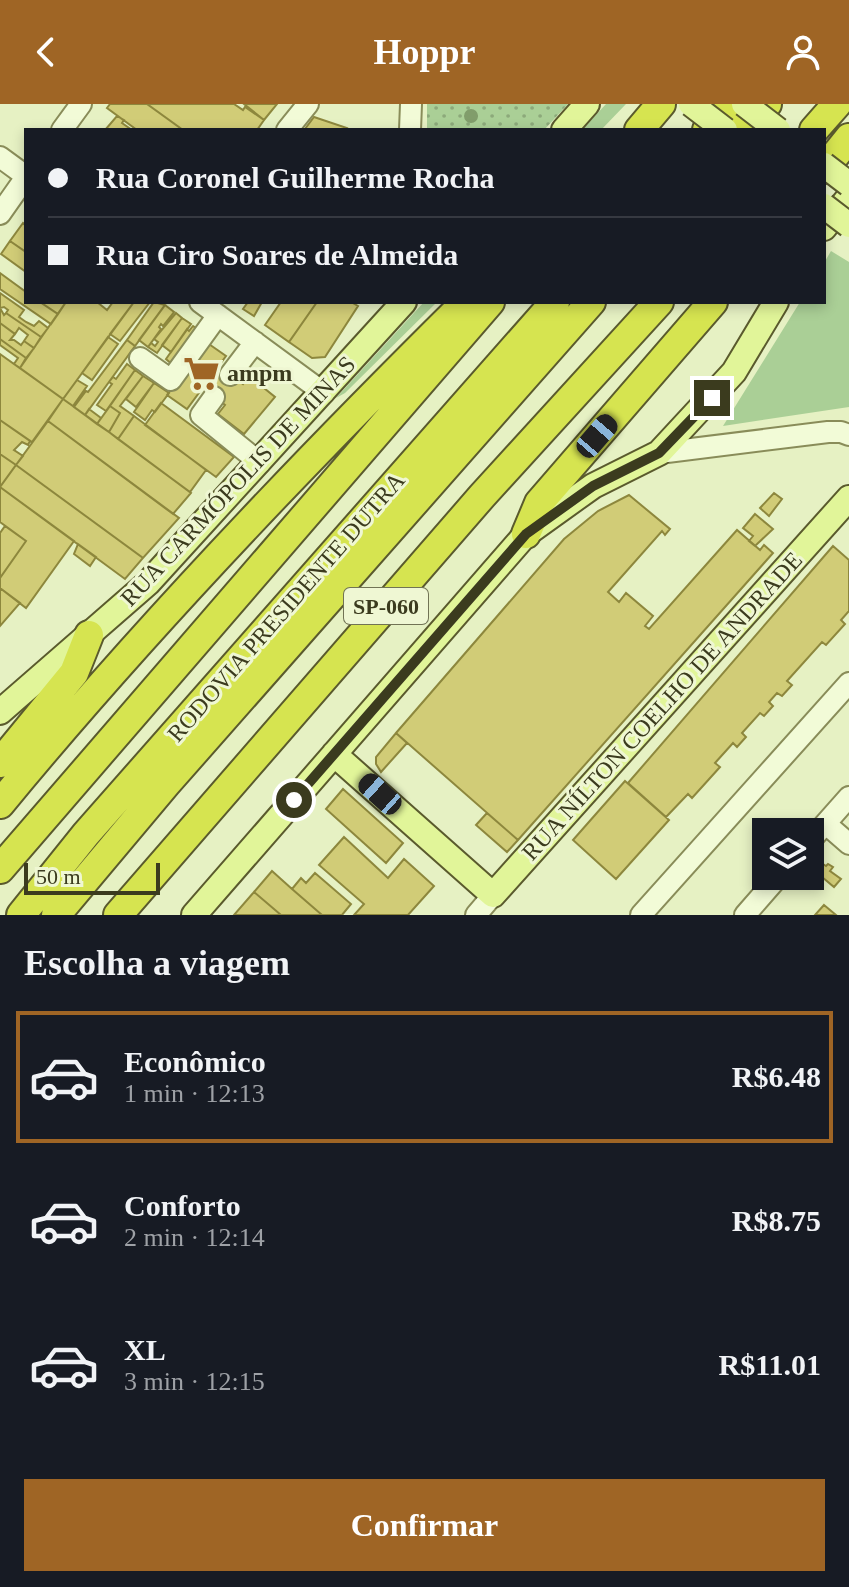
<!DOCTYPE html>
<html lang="pt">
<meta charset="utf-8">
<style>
:root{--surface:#171b24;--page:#20242c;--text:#f1f3f6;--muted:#9ea1a6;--line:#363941;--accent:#9f6525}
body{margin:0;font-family:"Times New Roman",serif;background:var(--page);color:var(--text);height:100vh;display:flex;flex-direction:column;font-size:30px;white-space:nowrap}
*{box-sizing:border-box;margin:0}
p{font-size:26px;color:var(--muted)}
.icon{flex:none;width:44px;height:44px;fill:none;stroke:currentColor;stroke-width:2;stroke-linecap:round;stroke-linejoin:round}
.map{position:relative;height:811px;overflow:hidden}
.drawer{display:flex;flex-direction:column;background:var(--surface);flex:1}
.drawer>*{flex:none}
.hud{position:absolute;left:24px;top:24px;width:802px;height:176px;border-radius:0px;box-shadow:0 4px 12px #0003;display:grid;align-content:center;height:176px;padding:0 24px;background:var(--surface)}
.tools{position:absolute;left:752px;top:714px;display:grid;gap:16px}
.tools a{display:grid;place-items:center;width:72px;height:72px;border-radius:0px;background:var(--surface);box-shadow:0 4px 12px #0003;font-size:40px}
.scale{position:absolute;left:24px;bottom:20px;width:136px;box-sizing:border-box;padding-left:8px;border:4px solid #3b3b1e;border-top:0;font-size:22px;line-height:28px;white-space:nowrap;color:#3b3b1e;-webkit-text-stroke:6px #eff7d3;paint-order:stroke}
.end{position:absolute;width:36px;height:36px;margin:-18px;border:10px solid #3b3b1e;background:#fff;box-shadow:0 0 0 4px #fff}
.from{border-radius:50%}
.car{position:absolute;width:24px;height:48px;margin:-24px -12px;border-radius:10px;box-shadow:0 0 6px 2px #0007;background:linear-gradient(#222 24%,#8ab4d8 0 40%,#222 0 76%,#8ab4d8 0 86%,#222 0)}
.hud b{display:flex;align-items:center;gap:28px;height:76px;font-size:30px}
.hud b+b{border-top:2px solid var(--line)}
.hud i{width:20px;height:20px;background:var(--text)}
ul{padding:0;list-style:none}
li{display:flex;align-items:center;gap:24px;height:132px;margin:0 16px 12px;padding:0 8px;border:4px solid transparent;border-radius:0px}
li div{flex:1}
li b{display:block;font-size:30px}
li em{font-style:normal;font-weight:600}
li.current{border-color:var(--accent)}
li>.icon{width:72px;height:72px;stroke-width:1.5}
h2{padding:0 24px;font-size:36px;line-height:96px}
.button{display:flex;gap:16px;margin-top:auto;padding:16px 24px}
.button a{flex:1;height:92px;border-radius:0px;background:var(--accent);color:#fff;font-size:32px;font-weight:600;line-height:92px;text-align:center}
header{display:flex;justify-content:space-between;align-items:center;height:104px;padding:0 24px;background:var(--accent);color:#fff;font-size:36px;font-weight:600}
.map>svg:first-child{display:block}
</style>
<header><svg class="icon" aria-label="back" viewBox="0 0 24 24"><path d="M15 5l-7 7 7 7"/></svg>Hoppr<svg class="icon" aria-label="person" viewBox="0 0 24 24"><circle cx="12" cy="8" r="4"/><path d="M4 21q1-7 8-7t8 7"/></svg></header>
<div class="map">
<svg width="849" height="811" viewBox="0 0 849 811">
<defs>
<pattern id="park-dots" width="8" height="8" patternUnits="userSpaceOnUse" patternTransform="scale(2)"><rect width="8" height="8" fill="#aacf96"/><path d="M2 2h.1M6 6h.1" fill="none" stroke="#8ca97a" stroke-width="1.8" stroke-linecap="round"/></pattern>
</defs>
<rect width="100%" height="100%" fill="#e6f1c3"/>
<path fill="#aacf96" d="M606,0H626L601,26H582Z
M831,147L849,158V303L723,322L800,198H824V159Z
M424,198H437L345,289L336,294Z"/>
<path fill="url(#park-dots)" d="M427,0H568L544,26H427Z"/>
<path fill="#d1cc77" stroke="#8d873d" stroke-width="2" d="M110,0H147L183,26H137L107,4Z
M147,0H234L243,6L245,3L264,16L257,26H183Z
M244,0H277L264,16Z
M117,12L124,16L122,19L132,26H105Z
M314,13L347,24L346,26L305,25Z
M23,119L26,122V148L10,137Z
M10,137L26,148V168L1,150Z
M0,169L26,188V198H40L58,210L51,220L0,185Z
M0,189L24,206L19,213L26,218L34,222L39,217L48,224L41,233L6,209L8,206L4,203L0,204Z
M40,198H66L58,210Z
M66,198H97L107,206L113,198H134L63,295L20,264Z
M134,198H150L120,237L110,230Z
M154,198L165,201L135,242L127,236Z
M248,198H262L254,212L243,205Z
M281,198H317L289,238L265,221Z
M317,198H351L358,202L325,253L312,254L289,238Z
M165,201L174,208L163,222L161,220L159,223L161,225L148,243L139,236Z
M0,204L4,211L6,209L41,233L34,244L24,237L28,231L19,224L15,230L0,219Z
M176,209L182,214L157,249L148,243L151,239L155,242L158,238L154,235Z
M182,214L191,220L171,248L162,241Z
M0,219L15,230L10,236H14L21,241L24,237L34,244L26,254L0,235Z
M193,222L200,227L174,262L166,255L187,225L189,227Z
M108,233L118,240L92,276L82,269Z
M0,235L26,254L20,264L14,260L18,254L0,241Z
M127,236L135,242L85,311L74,303L86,287L88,288Z
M206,238L226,252L187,305L167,291Z
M0,250L63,295L32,338L0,316Z
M127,260L135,266L106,307L97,301L112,280L109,278L113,273L116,275Z
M219,262L243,280L249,272L275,293L244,330L218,310L225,301L203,284Z
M135,266L143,272L120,302L134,312L118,335L109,328L120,309L110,302Z
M143,272L154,279L136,303L126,295Z
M77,276L87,282L73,302L63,295Z
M154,279L169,289L155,308L152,306L145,316L134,308Z
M63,295L109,328L191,389L173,410L48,317Z
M161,299L234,353L216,373L145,321Z
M110,302L120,309L109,328L97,320Z
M89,305L101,314L97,320L85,311Z
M134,312L206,366L190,388L118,335Z
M0,316L30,337L28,341L22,338L14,346L23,352L16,361L0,350Z
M48,317L179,414L143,454L16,361Z
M0,350L16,361L0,383Z
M16,361L143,454L125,475L0,383Z
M0,383L74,437L26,504L0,484V474L26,437L0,418Z
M774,389L782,395L769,412L760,404Z
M629,391L670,425L665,431L662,427L608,488L619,498L626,489L653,512L645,522L649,525L737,426L760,446L764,441L773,449L518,736L396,629L564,435L598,407Z
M755,410L773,425L755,442L749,437L753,432L743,424Z
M5,422L26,437L0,474V429Z
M78,440L96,453L90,462L74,450Z
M833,442L849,456V507L841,516L845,520L826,541L822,538L787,577L792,581L782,592L777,589L769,598L773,602L764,612L760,609L742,629L746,633L737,643L733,639L715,659L720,663L692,694L688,690L666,713L628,679Z
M0,484L20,499L0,522Z
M396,629L407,639L381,668L376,660V653Z
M625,677L669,716L616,775L573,736Z
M343,685L403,739L386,759L326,705Z
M487,709L518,736L507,748L476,721Z
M344,733L388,774L404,755L434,782L408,811H354L364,800L319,761Z
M823,760L826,762L828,760L833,763L830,767L841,775L834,783L816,768Z
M272,767L292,785L322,811H281L254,788Z
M315,769L351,800L342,811H322L292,785L301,774L306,779Z
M254,788L281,811H234Z
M824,801L836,811H815Z"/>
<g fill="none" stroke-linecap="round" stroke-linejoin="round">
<defs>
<path id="minor" d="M62,26L81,0
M287,26L308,0
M410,26L411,0
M0,53L26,72
M0,110L26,73
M200,198L324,289
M140,254L171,276L218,211
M230,271L255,238
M214,293L201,311L260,359
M659,349L828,328H841L849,331
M826,720L849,740
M810,737L849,693
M476,811L493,791
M641,811L849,579
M745,811L779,772"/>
<path id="major" d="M564,26L587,0
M824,124L849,93
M0,608L148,479L404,198
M334,650L493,791L849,394
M194,811L526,430L593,382L659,349L734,268L776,198"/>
<path id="highway" d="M639,26L661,0
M707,26L730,0
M744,26L767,0
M814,26L837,0
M824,65L849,34
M526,430L539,399L713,198
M0,659L74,569L89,531
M0,700C145,524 304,358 466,198
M0,765L490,198
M21,811L86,730L555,198
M56,811L166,680L591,198
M118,811L482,392L659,198"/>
</defs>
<use href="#minor" stroke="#898c59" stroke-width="24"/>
<use href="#major" stroke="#5a5a2d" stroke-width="28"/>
<use href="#highway" stroke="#5a5a2d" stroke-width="32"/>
<use href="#minor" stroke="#f2fbd7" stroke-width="20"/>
<use href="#major" stroke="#e1f599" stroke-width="24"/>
<use href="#highway" stroke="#d6e450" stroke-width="28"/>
<defs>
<path id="major-bridge" d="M691,0L725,26
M744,0L778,26
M824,61L849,80
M824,102L849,121"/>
</defs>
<use href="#major-bridge" stroke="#5a5a2d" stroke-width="28" stroke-linecap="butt"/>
<use href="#major-bridge" stroke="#e1f599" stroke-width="24"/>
</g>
<circle fill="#819d6b" cx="471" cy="12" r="7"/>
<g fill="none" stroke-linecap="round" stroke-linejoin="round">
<path stroke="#3b3b1e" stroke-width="10" d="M294,696L526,430L593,382L659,349L712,294"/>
</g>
<defs>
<symbol id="supermarket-bare" viewBox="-9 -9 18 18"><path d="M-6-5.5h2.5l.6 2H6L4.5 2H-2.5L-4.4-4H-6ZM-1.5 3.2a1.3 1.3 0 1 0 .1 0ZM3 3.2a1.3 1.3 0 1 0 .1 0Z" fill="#9f6525" stroke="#eff7d3" stroke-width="2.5" paint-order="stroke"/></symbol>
</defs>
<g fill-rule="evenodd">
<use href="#supermarket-bare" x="176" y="244" width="51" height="51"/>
</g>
<g text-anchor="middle" stroke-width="6" stroke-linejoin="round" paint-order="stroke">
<rect fill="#eff7d3" stroke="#717354" stroke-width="2" x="344" y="484" width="84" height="36" rx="6"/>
<g font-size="22" font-weight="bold" fill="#3b3b1e">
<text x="386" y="510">SP-060</text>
</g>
<g font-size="24" font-weight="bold" fill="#3b3b1e" stroke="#eff7d3" text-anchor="start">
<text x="227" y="277">ampm</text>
</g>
<g font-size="24" fill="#3b3b1e" stroke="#eff7d3">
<text transform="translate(238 377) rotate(-47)" y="8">RUA CARMÓPOLIS DE MINAS</text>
<text transform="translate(286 503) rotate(-49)" y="8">RODOVIA PRESIDENTE DUTRA</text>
<text transform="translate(662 602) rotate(-48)" y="8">RUA NÍLTON COELHO DE ANDRADE</text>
</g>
</g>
</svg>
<div class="tools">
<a><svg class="icon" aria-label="layers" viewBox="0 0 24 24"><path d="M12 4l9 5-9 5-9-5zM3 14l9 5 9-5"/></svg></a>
</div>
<div class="scale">50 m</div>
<i class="end from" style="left:294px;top:696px"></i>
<i class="end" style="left:712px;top:294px"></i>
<i class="car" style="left:597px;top:332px;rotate:41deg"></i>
<i class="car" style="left:380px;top:690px;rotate:312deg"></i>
<div class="hud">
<b><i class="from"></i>Rua Coronel Guilherme Rocha</b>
<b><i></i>Rua Ciro Soares de Almeida</b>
</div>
</div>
<section class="drawer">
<h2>Escolha a viagem</h2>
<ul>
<li class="current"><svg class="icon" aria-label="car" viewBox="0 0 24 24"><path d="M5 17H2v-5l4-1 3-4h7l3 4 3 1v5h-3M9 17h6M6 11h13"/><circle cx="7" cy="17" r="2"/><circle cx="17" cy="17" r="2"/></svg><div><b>Econômico</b><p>1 min · 12:13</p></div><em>R$6.48</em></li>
<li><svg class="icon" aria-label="car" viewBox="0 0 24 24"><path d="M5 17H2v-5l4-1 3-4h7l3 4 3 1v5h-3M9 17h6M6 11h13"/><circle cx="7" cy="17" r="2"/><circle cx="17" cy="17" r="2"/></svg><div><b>Conforto</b><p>2 min · 12:14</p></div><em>R$8.75</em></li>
<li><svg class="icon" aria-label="car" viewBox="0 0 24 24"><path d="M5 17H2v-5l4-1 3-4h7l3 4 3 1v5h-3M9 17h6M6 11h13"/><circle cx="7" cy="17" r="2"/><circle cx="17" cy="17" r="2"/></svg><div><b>XL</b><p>3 min · 12:15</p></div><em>R$11.01</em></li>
</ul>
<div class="button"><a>Confirmar</a></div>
</section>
